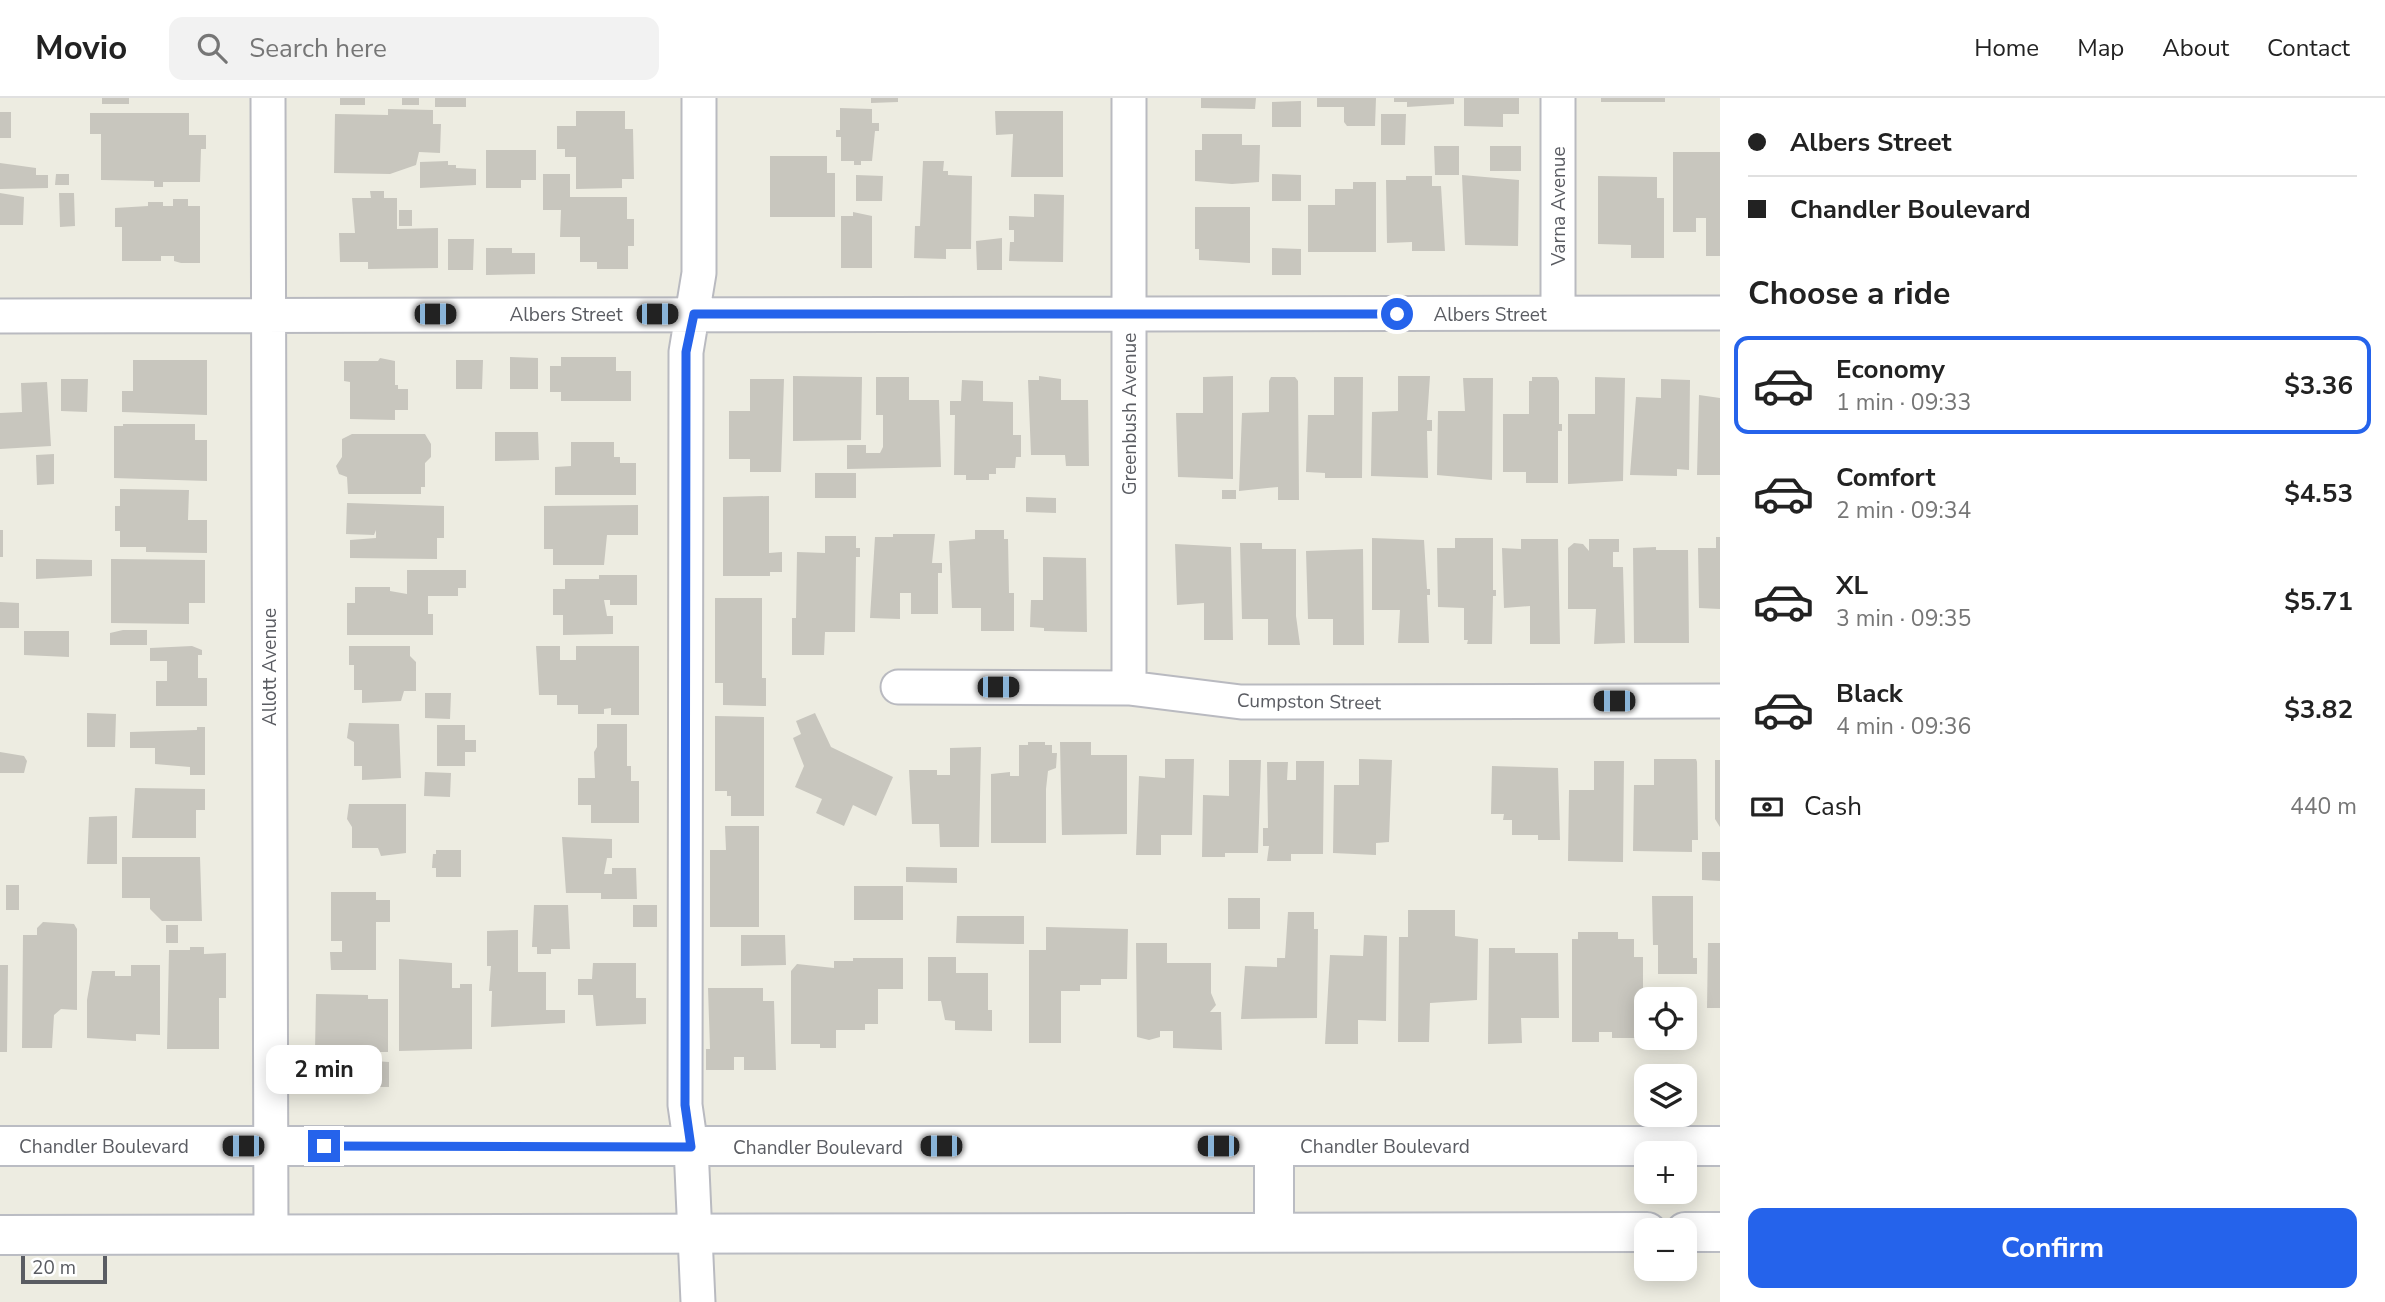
<!DOCTYPE html>
<meta charset="utf-8">
<style>
:root{--surface:#fff;--page:#f2f2f2;--text:#222;--muted:#767676;--line:#e0e0e0;--accent:#2563eb}
body{margin:0;font-family:"Nunito Sans",sans-serif;background:var(--page);color:var(--text);height:100vh;display:flex;flex-direction:column;font-size:26px;white-space:nowrap}
*{box-sizing:border-box;margin:0}
p{font-size:23px;color:var(--muted)}
.icon{flex:none;width:38px;height:38px;fill:none;stroke:currentColor;stroke-width:2;stroke-linecap:round;stroke-linejoin:round}
.map{position:relative;flex:1;overflow:hidden}
.details{display:flex;flex-direction:column;background:var(--surface);width:665px}
.details>*{flex:none}
.guide{display:grid;align-content:center;height:154px;padding:0 28px;background:var(--surface)}
.buttons{position:absolute;left:1634px;top:889px;display:grid;gap:14px}
.buttons a{display:grid;place-items:center;width:63px;height:63px;border-radius:14px;background:var(--surface);box-shadow:0 4px 18px #0003;font-size:35px}
.scale{position:absolute;left:21px;bottom:18px;width:86px;box-sizing:border-box;padding-left:7px;border:4px solid #5a5c62;border-top:0;font-size:19px;line-height:24px;white-space:nowrap;color:#5a5c62;-webkit-text-stroke:5px #fff;paint-order:stroke}
.end{position:absolute;width:32px;height:32px;margin:-16px;border:9px solid #2563eb;background:#fff;box-shadow:0 0 0 4px #fff}
.from{border-radius:50%}
.bubble{position:absolute;height:49px;border-radius:14px;background:var(--surface);box-shadow:0 4px 18px #0003;font-size:23px;font-weight:700;line-height:49px;text-align:center}
.car{position:absolute;width:21px;height:42px;margin:-21px -10px;border-radius:9px;box-shadow:0 0 5px 2px #0007;background:linear-gradient(#222 24%,#8ab4d8 0 40%,#222 0 76%,#8ab4d8 0 86%,#222 0)}
.guide b{display:flex;align-items:center;gap:24px;height:66px;font-size:26px}
.guide b+b{border-top:2px solid var(--line)}
.guide i{width:18px;height:18px;background:var(--text)}
ul{padding:0;list-style:none}
li{display:flex;align-items:center;gap:21px;height:98px;margin:0 14px 10px;padding:0 14px;border:4px solid transparent;border-radius:14px}
li div{flex:1}
li b{display:block;font-size:26px}
li em{font-style:normal;font-weight:700}
li.on{border-color:var(--accent)}
li>.icon{width:63px;height:63px;stroke-width:1.5}
h2{padding:0 28px;font-size:32px;line-height:84px}
.pay{display:flex;align-items:center;gap:18px;height:77px;padding:0 28px;font-size:26px}
.pay p{margin-inline-start:auto}
.primary-button{display:flex;gap:14px;margin-top:auto;padding:14px 28px}
.primary-button a{flex:1;height:80px;border-radius:14px;background:var(--accent);color:#fff;font-size:28px;font-weight:700;line-height:80px;text-align:center}
header{display:flex;align-items:center;gap:42px;box-sizing:border-box;height:98px;padding:0 35px;background:var(--surface);border-bottom:2px solid var(--line)}
header strong{font-size:33px}
nav{display:flex;gap:38px;margin-inline-start:auto;font-size:24px}
.search{width:490px;height:63px;background:var(--page);display:flex;align-items:center;gap:18px;box-sizing:border-box;padding:0 24px;border-radius:14px;color:var(--muted);font-size:26px}
main{display:flex;flex:1;min-height:0}
.map>svg:first-child{display:block}
</style>
<header>
<strong>Movio</strong>
<div class="search"><svg class="icon" aria-label="search" viewBox="0 0 24 24"><circle cx="10" cy="10" r="6"/><path d="M15 15l6 6"/></svg>Search here</div>
<nav><a>Home</a><a>Map</a><a>About</a><a>Contact</a></nav>
</header>
<main>
<div class="map">
<svg width="1720" height="1204" viewBox="0 0 1720 1204">
<rect width="100%" height="100%" fill="#edece1"/>
<path fill="#c8c6be" d="M102,0H129V6H102Z
M340,0H365V7H340Z
M402,0H419V7H402Z
M435,0H466V9H435Z
M871,0H898V4L871,5Z
M1201,0H1256L1255,11L1201,10Z
M1317,0H1376L1375,28H1347L1344,24V9H1317Z
M1394,0H1454V6L1407,9V4H1394Z
M1464,0H1519V16H1503V29L1464,28Z
M1601,0H1665V4H1601Z
M1301,3V29H1272V4Z
M840,10L872,11V25H879V33H875L872,63H861V67H854V63H841V39H836V32H840Z
M388,11L433,12V26H441L440,55L419,54L416,67L390,76L334,75L335,16L388,17Z
M576,13H625V31H633L634,81H622V90L576,91V59H565V51H557V28H576Z
M995,13H1063V79H1011L1013,36L996,37Z
M0,14H11V40H0Z
M90,15H189V37H206V51H201L200,84H163V89H154V83L101,82V36H90Z
M1381,16H1406L1405,47H1381Z
M1202,36H1242V47H1260L1259,84L1232,86L1195,83V52H1202Z
M1434,48H1459V77H1435Z
M1490,48H1521V73H1490Z
M486,52H536V82H521V90H486Z
M1673,54H1720V158H1706V120H1696V134H1673Z
M770,58H827V75H835V119H770Z
M448,63V67H456V70L476,71V87L420,90V64Z
M923,63H944L943,73H948V77L972,78L971,151H946V161L914,160L915,128H920Z
M0,65L36,70V77H48V90L0,91Z
M56,76H69V87H55Z
M543,76H570V99H627V121H634V148H628V171H597V164H580V139H560L561,112H543Z
M1272,76L1301,77V103H1272Z
M856,77L883,78L882,103H856Z
M1462,77L1519,82L1518,148L1465,147Z
M1406,78H1432V88H1441L1445,153H1412V144L1387,145L1386,82H1406Z
M1598,78L1657,79V100H1664V160H1631V147L1598,146Z
M1353,84H1376V154H1308V107H1335V91H1353Z
M370,93H384V100H397V131L438,130V170L368,171V164H340L339,135H355L352,100H371Z
M0,95L24,99L23,127H0Z
M59,95H74L75,128L60,129Z
M1034,96L1064,97L1063,164L1009,163L1010,144H1014V132H1009V118L1034,119Z
M173,101H188V108H200V165H181L174,163V158H161V163H122V129H115V110L148,108V104H163V108H173Z
M1195,109H1250V165L1199,162V151H1195Z
M399,112H412V128H399Z
M853,114L872,118V170H841V118H853Z
M1002,140V172H977L976,143Z
M448,141H474L473,172H448Z
M486,150H512V155H535V176L486,177Z
M1272,150L1301,151V177H1272Z
M510,259L538,260V291H510Z
M561,259H616V273H631V303H561V294H550V268H561Z
M380,260L395,263V287H398V291H408V312H395V322L350,321V284L344,283V263H378Z
M133,262H207V317L122,314V293H133Z
M456,262H483L482,291H456Z
M793,278L862,279L861,342L793,343Z
M1039,278L1061,281V302H1088L1089,368H1066L1065,357H1031L1028,282H1039Z
M1233,278V381L1178,379L1176,315H1203V279Z
M1398,278H1430L1427,322H1432V333H1427L1428,380L1371,378L1372,314L1398,313Z
M876,279H909V302H939L941,369L847,371V347H866V355H880L883,349V317H876Z
M1271,279H1295L1298,283L1299,402H1278V389L1239,393L1242,315L1269,314V283Z
M1334,279H1363L1362,380H1325V375L1306,374L1308,317H1334Z
M1532,279H1557L1559,283V326H1562V333H1558V385H1526V374H1503V316H1529V283H1532Z
M1595,279L1625,280L1623,383L1568,386V316H1595Z
M1463,280H1493L1492,382L1437,377L1438,313H1465Z
M61,281H88L87,314L61,313Z
M750,281H784L781,374H750V361H729V313H750Z
M1661,281L1690,282L1689,372L1677,371V378L1630,377L1636,299L1661,300Z
M962,282L983,283V303L1013,304V337H1021V359H1016L1015,370H996V376H989V382H966V377H954L955,317H950V303H961Z
M47,284L51,348L0,351V315L22,314L21,285Z
M1699,297L1720,300V377H1697Z
M123,326H195V342H207V383L114,380V328H123Z
M495,334H538L539,362L495,363Z
M352,336H425L431,346V359L425,365V389H421V396H348L347,379L339,376L336,368L342,359V341Z
M571,344H614V359H620V365H636V397H555V369L571,368Z
M54,356V386L37,387L36,357Z
M815,375H856V400H815Z
M120,391L189,392L188,422H207V455L146,454V449H120V433H115V408H120Z
M1222,392H1236V401H1222Z
M769,398V455L782,454V474H770V478H723V399Z
M1026,399L1056,400V415L1026,414Z
M347,405L444,408V440H437V461L350,460V442L376,440V432L374,437L346,436Z
M638,407V437H607L604,467H553V451H544V408Z
M0,432H3V459H0Z
M975,432H1004V441H1008L1009,495H1014V533H981V510H952L949,443L975,441Z
M893,436H935L932,465H942V475H938V516H911V495H900V521L870,520L875,439H893Z
M825,438H856V450H860V459H856L855,534H825L824,557H792V520H796L797,454L825,455Z
M1716,439H1720V511L1699,510L1698,450H1716Z
M1372,440L1424,442L1427,491H1430V497H1427L1429,545H1398L1400,512H1372Z
M1455,440H1493V492H1496V498H1493L1492,546H1467L1468,542H1464V510L1438,509L1437,450H1455Z
M1521,441H1558L1560,546H1530V508L1504,510L1502,450L1521,451Z
M1589,441H1619V454H1613V469H1623L1625,545L1594,546L1596,511H1568V450L1574,445L1583,446L1589,453Z
M1240,445H1262V451H1296V518L1300,547H1268V521H1242Z
M1175,446L1231,449L1233,542H1204V505L1177,507Z
M1656,449V452H1688L1689,545H1634L1633,450Z
M1363,451L1364,547H1333V521H1308L1306,453Z
M1043,459L1086,460L1087,534L1044,533V530L1030,529L1031,502H1043Z
M36,461L92,462V478L36,481Z
M111,461L205,462V505H189V526L111,525Z
M407,472H466V490H458V498H428V516H433V537H347V505H355V489H390V493L407,496Z
M599,477H637V507H610V502H604L607,518H613V536L563,537V517H553V491H565V481H599Z
M715,500H762V580H766V608L723,607V585H715Z
M0,504L19,505V530H0Z
M123,532H147V547H110V535Z
M24,533H69V559L24,557Z
M192,548L202,552V557H198V580H207V608H156V583H167V563H150V550Z
M349,548H410V558L416,564V593H404L401,603L362,605V592H354V567H349Z
M536,548H560V562H576V548H639V617H611V610L604,611V616H578V607H557V597H539Z
M425,595H451L450,621L425,620Z
M87,615L116,616L115,649H87Z
M815,615L831,649L893,679L876,718L853,707L844,728L816,715L822,701L795,689L804,668L793,640L801,636L796,623Z
M715,618L764,619V718H731V698H727V693H715Z
M349,625L399,626L401,680L362,682V668H354V644L347,640Z
M597,626H627V668H631V683H639V725H591V707H578V680H595L594,654L597,649Z
M437,627H465V642H476V654H465V668H437Z
M197,629H205V677H190V669L155,666V650H130V634L197,632Z
M1028,644H1045V647H1052V655H1057L1056,670L1048,673L1046,691V745H991V676L1010,674V678H1019V647H1028Z
M1060,644H1091V657H1127V736L1062,737Z
M981,649L979,749H940L939,726H912L909,672H937V677H950V650Z
M0,654L24,658L27,663L24,675H0Z
M1165,661H1194L1192,737H1161V757H1136L1139,678L1165,680Z
M1359,661L1392,662L1389,744L1376,745V757L1333,755L1334,687H1359Z
M1654,661H1696L1697,664L1698,742H1692V754L1633,753L1634,687H1654Z
M1229,662H1261L1258,755H1225V759H1202L1203,697L1229,698Z
M1715,662H1720V729L1715,721Z
M1296,663H1324L1323,756H1291V763H1267L1269,748H1263V730H1268L1267,664H1288L1287,682H1296Z
M1594,663H1624L1623,764L1568,763L1569,692H1594Z
M1492,668L1558,670L1560,742H1538V737H1512V722H1503L1504,716H1491Z
M425,674L451,675L450,699L424,698Z
M135,690L205,691V712H196V740H132Z
M349,706H406V755L381,758L378,750H352V729L347,721Z
M117,718V766H87L89,719Z
M725,728H759V829H710V752H726Z
M562,739L612,741V760H607L604,776H612V770H636L637,801H601V795H566Z
M436,752H461V779H436V770H432L433,756H436Z
M1702,754H1720V783L1702,782Z
M122,759H200L202,823H162L150,811V800H122Z
M906,769L957,770V785L906,784Z
M6,787H19V812H6Z
M854,788H903V822H854Z
M331,794H376V802H390V824H376V872H331L330,854H342V843H331Z
M1652,798H1693V860H1697V876H1658V847H1653Z
M1228,800H1260V831H1228Z
M534,807H568L570,851H551V856H537V849H532Z
M633,807H657V829H633Z
M1408,812H1455V838L1478,841L1477,902L1430,905L1429,944H1398L1399,839H1408Z
M1288,814H1314V831H1318L1317,920L1241,921L1245,868L1277,869V860H1285Z
M957,818H1024V846L956,845Z
M43,824L74,826L77,831V912L61,911L54,917L52,950H22L23,837H37V830Z
M166,827H178V845H166Z
M1046,829L1128,831L1127,881H1101V887H1080V893H1061V945H1029V852H1046Z
M518,832V874H546V912H565V925L491,929L492,893H489L491,868H487V833Z
M1578,834H1618V841H1634V859H1643V940H1612V934H1599V944H1572V841H1578Z
M741,837H785L786,867L741,868Z
M1364,837L1387,838L1386,923L1358,922V946H1325L1330,857L1363,858Z
M1136,845H1167V865H1211V895L1216,907L1210,914H1221L1222,952L1173,950V933H1160V939L1149,942L1137,939Z
M1708,845H1720V910H1707Z
M190,849H204V856L226,855V900H219V951H167L169,852H190Z
M1489,850H1515V855H1558L1559,920H1521L1522,945L1488,946Z
M928,859H956V875H988V912H992V933L955,932V923L945,922L941,903H928Z
M853,860H903V891H878V926H865V932H836V950H820V946H791V873L797,866L834,870V863H853Z
M399,861L452,865V890H460V886H472V951L399,953Z
M593,865H636V900H646V926L596,928L593,897H578V881H592Z
M0,867H8L7,954H0Z
M131,867H160V937L136,936V943L87,940V902L92,873H115V878H131Z
M708,890H763V903H774L776,972H744V959H734V972H706V951H710Z
M316,896L368,897V901H388V954H315Z
M374,963L389,964V989H374Z"/>
<g fill="none" stroke-linecap="round" stroke-linejoin="round">
<defs>
<path id="street" d="M268,0L271,1137
M1558,0V215
M0,218L1720,215
M898,589L1129,590L1241,604L1720,603
M1129,590V0
M698,1204L691,1049L685,1007L686,254L699,175V0"/>
<path id="secondary" d="M0,1048H1720
M1274,1048V1134
M1685,1134H1720
M0,1137L1647,1134"/>
</defs>
<use href="#street" stroke="#b9bac0" stroke-width="37"/>
<use href="#secondary" stroke="#babcc3" stroke-width="42"/>
<use href="#street" stroke="#fff" stroke-width="33"/>
<use href="#secondary" stroke="#fff" stroke-width="38"/>
</g>
<g fill="none" stroke-linecap="round" stroke-linejoin="round">
<path stroke="#2563eb" stroke-width="9" d="M324,1048L691,1049L685,1007L686,254L694,216H1397"/>
</g>
<g text-anchor="middle" stroke-width="5" stroke-linejoin="round" paint-order="stroke">
<g font-size="19" fill="#5a5c62" stroke="#fff">
<text transform="translate(1558 108) rotate(-90)" y="7">Varna Avenue</text>
<text x="566" y="223">Albers Street</text>
<text x="1490" y="223">Albers Street</text>
<text transform="translate(1129 316) rotate(-90)" y="7">Greenbush Avenue</text>
<text transform="translate(269 569) rotate(-90)" y="7">Allott Avenue</text>
<text transform="translate(1309 603) rotate(1)" y="7">Cumpston Street</text>
<text x="104" y="1055">Chandler Boulevard</text>
<text x="1385" y="1055">Chandler Boulevard</text>
<text x="818" y="1056">Chandler Boulevard</text>
</g>
</g>
</svg>
<div class="buttons">
<a><svg class="icon" aria-label="locate" viewBox="0 0 24 24"><circle cx="12" cy="12" r="6"/><path d="M12 2v4M12 18v4M2 12h4M18 12h4"/></svg></a>
<a><svg class="icon" aria-label="layers" viewBox="0 0 24 24"><path d="M12 4l9 5-9 5-9-5zM3 14l9 5 9-5"/></svg></a>
<a>+</a>
<a>−</a>
</div>
<div class="scale">20 m</div>
<i class="end from" style="left:1397px;top:216px"></i>
<i class="end" style="left:324px;top:1048px"></i>
<div class="bubble" style="left:266px;top:947px;width:116px">2 min</div>
<i class="car" style="left:435px;top:216px;rotate:90deg"></i>
<i class="car" style="left:657px;top:216px;rotate:90deg"></i>
<i class="car" style="left:998px;top:589px;rotate:90deg"></i>
<i class="car" style="left:1614px;top:603px;rotate:270deg"></i>
<i class="car" style="left:243px;top:1048px;rotate:270deg"></i>
<i class="car" style="left:941px;top:1048px;rotate:270deg"></i>
<i class="car" style="left:1218px;top:1048px;rotate:270deg"></i>
</div>
<section class="details">
<div class="guide">
<b><i class="from"></i>Albers Street</b>
<b><i></i>Chandler Boulevard</b>
</div>
<h2>Choose a ride</h2>
<ul>
<li class="on"><svg class="icon" aria-label="car" viewBox="0 0 24 24"><path d="M5 17H2v-5l4-1 3-4h7l3 4 3 1v5h-3M9 17h6M6 11h13"/><circle cx="7" cy="17" r="2"/><circle cx="17" cy="17" r="2"/></svg><div><b>Economy</b><p>1 min · 09:33</p></div><em>$3.36</em></li>
<li><svg class="icon" aria-label="car" viewBox="0 0 24 24"><path d="M5 17H2v-5l4-1 3-4h7l3 4 3 1v5h-3M9 17h6M6 11h13"/><circle cx="7" cy="17" r="2"/><circle cx="17" cy="17" r="2"/></svg><div><b>Comfort</b><p>2 min · 09:34</p></div><em>$4.53</em></li>
<li><svg class="icon" aria-label="car" viewBox="0 0 24 24"><path d="M5 17H2v-5l4-1 3-4h7l3 4 3 1v5h-3M9 17h6M6 11h13"/><circle cx="7" cy="17" r="2"/><circle cx="17" cy="17" r="2"/></svg><div><b>XL</b><p>3 min · 09:35</p></div><em>$5.71</em></li>
<li><svg class="icon" aria-label="car" viewBox="0 0 24 24"><path d="M5 17H2v-5l4-1 3-4h7l3 4 3 1v5h-3M9 17h6M6 11h13"/><circle cx="7" cy="17" r="2"/><circle cx="17" cy="17" r="2"/></svg><div><b>Black</b><p>4 min · 09:36</p></div><em>$3.82</em></li>
</ul>
<div class="pay"><svg class="icon" aria-label="cash" viewBox="0 0 24 24"><path d="M3 7h18v10H3z"/><circle cx="12" cy="12" r="2"/></svg>Cash<p>440 m</p></div>
<div class="primary-button"><a>Confirm</a></div>
</section>
</main>
